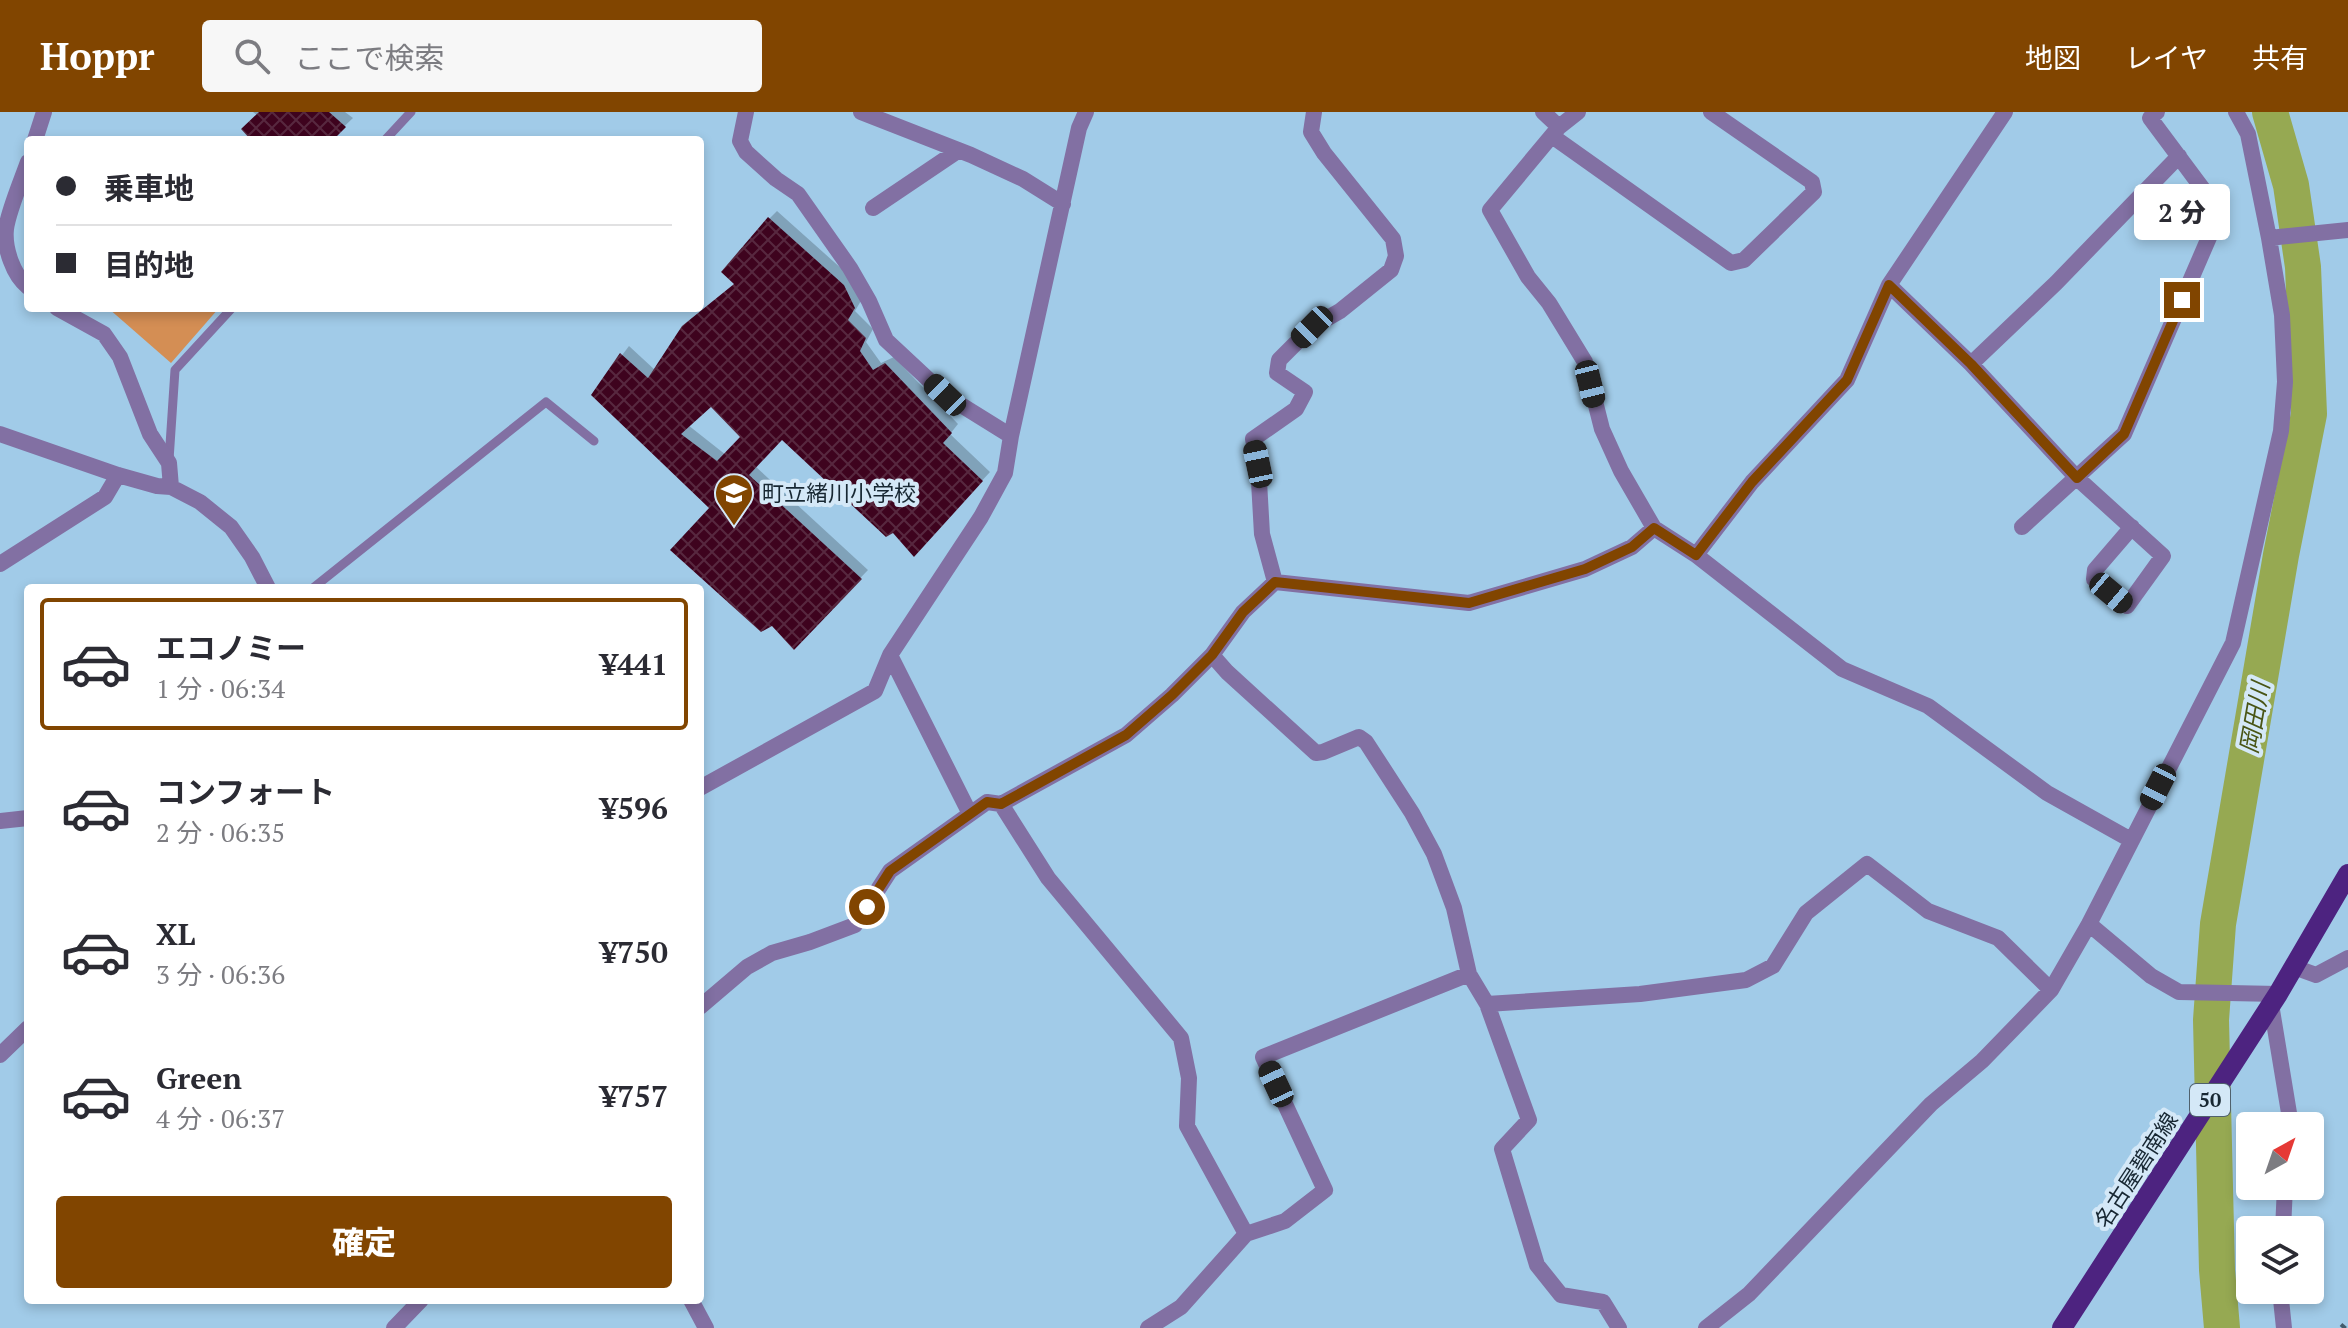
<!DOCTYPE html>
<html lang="ja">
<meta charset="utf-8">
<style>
:root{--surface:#fff;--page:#f7f7f7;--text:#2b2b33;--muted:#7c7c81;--line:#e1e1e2;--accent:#814500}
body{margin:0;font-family:"PT Serif","Noto Sans JP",serif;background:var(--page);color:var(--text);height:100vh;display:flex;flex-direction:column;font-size:30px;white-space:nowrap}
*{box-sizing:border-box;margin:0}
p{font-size:26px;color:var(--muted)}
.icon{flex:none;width:44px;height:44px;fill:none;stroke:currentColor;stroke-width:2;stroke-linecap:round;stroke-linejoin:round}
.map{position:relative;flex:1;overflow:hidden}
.side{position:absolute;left:24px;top:472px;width:680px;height:720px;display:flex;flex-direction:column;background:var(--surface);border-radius:8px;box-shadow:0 4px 12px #0003}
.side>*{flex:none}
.guide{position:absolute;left:24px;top:24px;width:680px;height:176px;border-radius:8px;box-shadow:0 4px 12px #0003;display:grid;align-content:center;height:176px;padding:0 32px;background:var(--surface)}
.needle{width:52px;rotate:40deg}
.buttons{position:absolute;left:2236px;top:1000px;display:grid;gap:16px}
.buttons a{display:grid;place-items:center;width:88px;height:88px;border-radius:8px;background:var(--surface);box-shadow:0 4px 12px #0003;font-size:40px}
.end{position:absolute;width:36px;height:36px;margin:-18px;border:10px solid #814500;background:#fff;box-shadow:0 0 0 4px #fff}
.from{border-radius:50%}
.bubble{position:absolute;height:56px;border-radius:8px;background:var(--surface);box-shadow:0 4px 12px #0003;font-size:26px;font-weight:800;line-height:56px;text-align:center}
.car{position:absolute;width:24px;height:48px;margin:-24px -12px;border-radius:10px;box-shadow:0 0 6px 2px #0007;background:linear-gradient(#222 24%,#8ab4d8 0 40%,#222 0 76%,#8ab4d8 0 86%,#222 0)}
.guide b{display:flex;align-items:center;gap:28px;height:76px;font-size:30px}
.guide b+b{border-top:2px solid var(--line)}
.guide i{width:20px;height:20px;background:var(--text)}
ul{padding:14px 0 0;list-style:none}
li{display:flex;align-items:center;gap:24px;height:132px;margin:0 16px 12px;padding:0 16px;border:4px solid transparent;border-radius:8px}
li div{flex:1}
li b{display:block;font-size:30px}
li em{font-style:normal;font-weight:800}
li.on{border-color:var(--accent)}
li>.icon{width:72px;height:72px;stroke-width:1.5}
.primary-button{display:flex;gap:16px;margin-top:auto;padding:16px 32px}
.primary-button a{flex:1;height:92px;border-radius:8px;background:var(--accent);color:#fff;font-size:32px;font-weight:800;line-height:92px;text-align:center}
header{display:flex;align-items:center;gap:48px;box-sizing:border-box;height:112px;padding:0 40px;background:var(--accent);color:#fff}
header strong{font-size:38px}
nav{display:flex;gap:44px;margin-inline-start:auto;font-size:28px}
.search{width:560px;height:72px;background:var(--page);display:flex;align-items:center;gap:20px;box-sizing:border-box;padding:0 28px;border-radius:8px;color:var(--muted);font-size:30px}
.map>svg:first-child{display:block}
</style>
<header>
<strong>Hoppr</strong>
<div class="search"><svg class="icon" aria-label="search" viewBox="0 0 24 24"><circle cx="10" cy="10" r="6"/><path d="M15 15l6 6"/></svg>ここで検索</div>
<nav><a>地図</a><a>レイヤ</a><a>共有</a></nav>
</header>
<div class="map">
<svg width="2348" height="1216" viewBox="0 0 2348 1216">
<defs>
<pattern id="building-cross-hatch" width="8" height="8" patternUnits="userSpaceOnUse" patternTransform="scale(2)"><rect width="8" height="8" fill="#3e031e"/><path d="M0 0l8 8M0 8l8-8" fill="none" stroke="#57283f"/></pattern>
</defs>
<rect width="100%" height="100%" fill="#a1cbe8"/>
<path fill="#d48e54" d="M108,196H219L171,251Z"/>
<path fill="#0003" fill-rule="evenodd" d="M253,0H345L353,6L330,28H253L258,4Z
M777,99L852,166L862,187L855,199L873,217L866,230L881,251L894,245L958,312L950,322L990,360L922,434L894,419L782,326L755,354L868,458L794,535L712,396L593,282L629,234L655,258L736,171L769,107ZM711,292L743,325L726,343L688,313Z"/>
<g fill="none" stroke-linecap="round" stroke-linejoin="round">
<path stroke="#96a952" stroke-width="36" d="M2222,1216L2217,1158L2211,908L2218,812L2281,443L2309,302L2303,155L2291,73L2270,0"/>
</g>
<path fill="url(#building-cross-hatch)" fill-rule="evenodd" d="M259,0H329L346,15L333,28H251L241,17Z
M768,105L844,173L855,196L848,208L866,226L860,239L873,258L885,251L952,321L943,331L983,369L914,445L893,421L886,425L782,328L749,363L862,467L794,538L772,514L761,520L670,438L709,396L591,283L620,241L648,266L682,214L734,172L721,160ZM711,295L740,325L717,349L681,322Z"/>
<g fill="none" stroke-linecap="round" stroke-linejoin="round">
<path stroke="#8270a3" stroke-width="9" d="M385,28L411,0
M169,348L175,258L232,196
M313,476L546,290L594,329"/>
<path stroke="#8270a3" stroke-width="16" d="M746,0L740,29L746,40L776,67L798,82L850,156L869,189L886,228L945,283L1011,324
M861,0L971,43L1023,67L1063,92
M1543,0L1559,15
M1578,0L1559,15L1490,98L1528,165L1549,191L1585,250L1602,317L1621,359L1654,416L1696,443L1842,557L1928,594L2047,681L2131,728
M1552,24L1731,151L1744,148L1814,80L1812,70L1711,0
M35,28L44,0
M28,50C22,67 8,100 6,117C4,136 13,163 28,175
M873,96L959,38
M2269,126L2348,118
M1889,173L1971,252L2077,366L2163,444L2127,494L2094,467L2095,458L2132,415
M57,196L104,222L120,245L150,322L169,351L171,375
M1971,252L2056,171L2179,44
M0,322L118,363L157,374L171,375L200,390L231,415L252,445L268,476
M2022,415L2124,322L2220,100L2150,6L2157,0
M1696,443L1752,370L1847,268L1889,173L2005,0
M0,452L105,385L118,363
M1275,470L1262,422L1258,352L1253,327L1296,297L1305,280L1277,261L1279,248L1312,215L1340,199L1391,158L1396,144L1393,127L1324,41L1311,20L1314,0
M1275,470L1469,491L1585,457L1632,435L1654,416
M890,543L970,702
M1212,543L1227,560L1316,641L1323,640L1359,625L1366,630L1412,701L1434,742L1454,796L1469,862L1487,892L1529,1008L1502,1037L1537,1153L1561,1183L1603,1190L1619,1216
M700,676L875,579L890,543L981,405L1005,361L1011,324L1079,16L1086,0
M1001,692L1048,766L1181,926L1189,966L1187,1014L1246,1122L1181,1195L1148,1216
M0,709L28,706
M2089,812L2151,864L2179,880L2278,882
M2294,855L2316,863L2348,846
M1487,892L1640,882L1746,868L1773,854L1806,801L1867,752L1928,799L1998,826L2051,878
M2271,892L2289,1001L2288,1014
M700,895L747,855L772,841L810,830L855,813L890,759L987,690L1001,692L1126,623L1172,583L1212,543L1243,500L1275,470
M0,943L28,916
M2283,1118L2285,1074
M1246,1122L1285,1109L1325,1078L1263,945L1469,862
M2280,1178L2284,1216
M691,1188L706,1216
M394,1216L421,1188
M1706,1216L1749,1182L1931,992L1982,949L2051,878L2089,812L2233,531L2281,319L2285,270L2282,203L2269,126L2248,22L2236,0"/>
<path stroke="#4d2380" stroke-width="20" d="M2062,1216L2278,882L2348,762"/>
<path stroke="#435c6c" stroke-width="6" stroke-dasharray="4 8" stroke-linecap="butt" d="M2342,1216L2348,1209"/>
</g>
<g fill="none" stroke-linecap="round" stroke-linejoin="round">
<path stroke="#814500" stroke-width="10" d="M867,795L890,759L987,690L1001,692L1126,623L1172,583L1212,543L1243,500L1275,470L1469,491L1585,457L1632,435L1654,416L1696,443L1752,370L1847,268L1889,173L1971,252L2077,366L2124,322L2182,188"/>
</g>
<defs>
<symbol id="school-pin" viewBox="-11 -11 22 30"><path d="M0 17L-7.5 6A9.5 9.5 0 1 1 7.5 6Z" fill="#814500" stroke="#d4e8f7"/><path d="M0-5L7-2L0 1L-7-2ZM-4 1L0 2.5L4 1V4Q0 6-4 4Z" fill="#fff"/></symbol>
</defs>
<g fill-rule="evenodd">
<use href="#school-pin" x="712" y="359" width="44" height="60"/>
</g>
<g text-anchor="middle" stroke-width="8" stroke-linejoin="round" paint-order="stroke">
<rect fill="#d4e8f7" stroke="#50616d" stroke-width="2" x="2190" y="972" width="40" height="32" rx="6"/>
<g font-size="20" font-weight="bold" fill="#172732">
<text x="2210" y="995">50</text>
</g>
<g font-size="22" fill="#172732" stroke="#d4e8f7" text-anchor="start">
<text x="762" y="389">町立緒川小学校</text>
</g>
<g font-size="22" fill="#172732" stroke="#d4e8f7">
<text transform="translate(2136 1058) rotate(-57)" y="8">名古屋碧南線</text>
</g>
<g font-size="24" font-style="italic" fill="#495516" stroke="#d4e8f7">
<text transform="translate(2255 606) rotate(-80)" y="8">岡田川</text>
</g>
</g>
</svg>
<div class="buttons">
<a><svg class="needle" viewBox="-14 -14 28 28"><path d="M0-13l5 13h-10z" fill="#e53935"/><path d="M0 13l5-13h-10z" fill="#7c7c81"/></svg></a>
<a><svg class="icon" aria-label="layers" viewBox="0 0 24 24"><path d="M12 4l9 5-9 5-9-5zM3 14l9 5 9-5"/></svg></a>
</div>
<i class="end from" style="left:867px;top:795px"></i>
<i class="end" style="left:2182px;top:188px"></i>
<div class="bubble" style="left:2134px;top:72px;width:96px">2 分</div>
<i class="car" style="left:1312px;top:215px;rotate:225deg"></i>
<i class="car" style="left:1590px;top:272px;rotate:166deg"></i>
<i class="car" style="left:945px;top:283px;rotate:314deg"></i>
<i class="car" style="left:1258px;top:352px;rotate:348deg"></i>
<i class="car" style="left:2111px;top:481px;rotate:130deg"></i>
<i class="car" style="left:2158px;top:675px;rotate:207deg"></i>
<i class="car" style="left:1276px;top:972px;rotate:335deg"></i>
<div class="guide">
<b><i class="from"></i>乗車地</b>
<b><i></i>目的地</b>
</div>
<section class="side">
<ul>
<li class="on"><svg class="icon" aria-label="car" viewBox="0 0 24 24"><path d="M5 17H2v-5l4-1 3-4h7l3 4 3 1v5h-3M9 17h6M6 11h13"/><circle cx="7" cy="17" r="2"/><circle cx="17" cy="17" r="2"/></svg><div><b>エコノミー</b><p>1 分 · 06:34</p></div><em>¥441</em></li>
<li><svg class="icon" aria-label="car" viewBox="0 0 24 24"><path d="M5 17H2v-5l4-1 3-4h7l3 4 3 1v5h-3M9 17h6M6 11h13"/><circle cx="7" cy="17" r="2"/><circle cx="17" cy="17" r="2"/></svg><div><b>コンフォート</b><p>2 分 · 06:35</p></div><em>¥596</em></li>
<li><svg class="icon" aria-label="car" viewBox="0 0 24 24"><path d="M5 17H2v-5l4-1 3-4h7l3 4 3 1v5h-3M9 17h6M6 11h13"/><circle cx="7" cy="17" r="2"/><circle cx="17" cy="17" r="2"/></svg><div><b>XL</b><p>3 分 · 06:36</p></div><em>¥750</em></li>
<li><svg class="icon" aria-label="car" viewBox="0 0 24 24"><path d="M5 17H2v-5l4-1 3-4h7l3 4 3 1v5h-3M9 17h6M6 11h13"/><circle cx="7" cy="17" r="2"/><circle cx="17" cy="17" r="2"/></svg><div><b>Green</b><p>4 分 · 06:37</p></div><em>¥757</em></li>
</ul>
<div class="primary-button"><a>確定</a></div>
</section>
</div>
